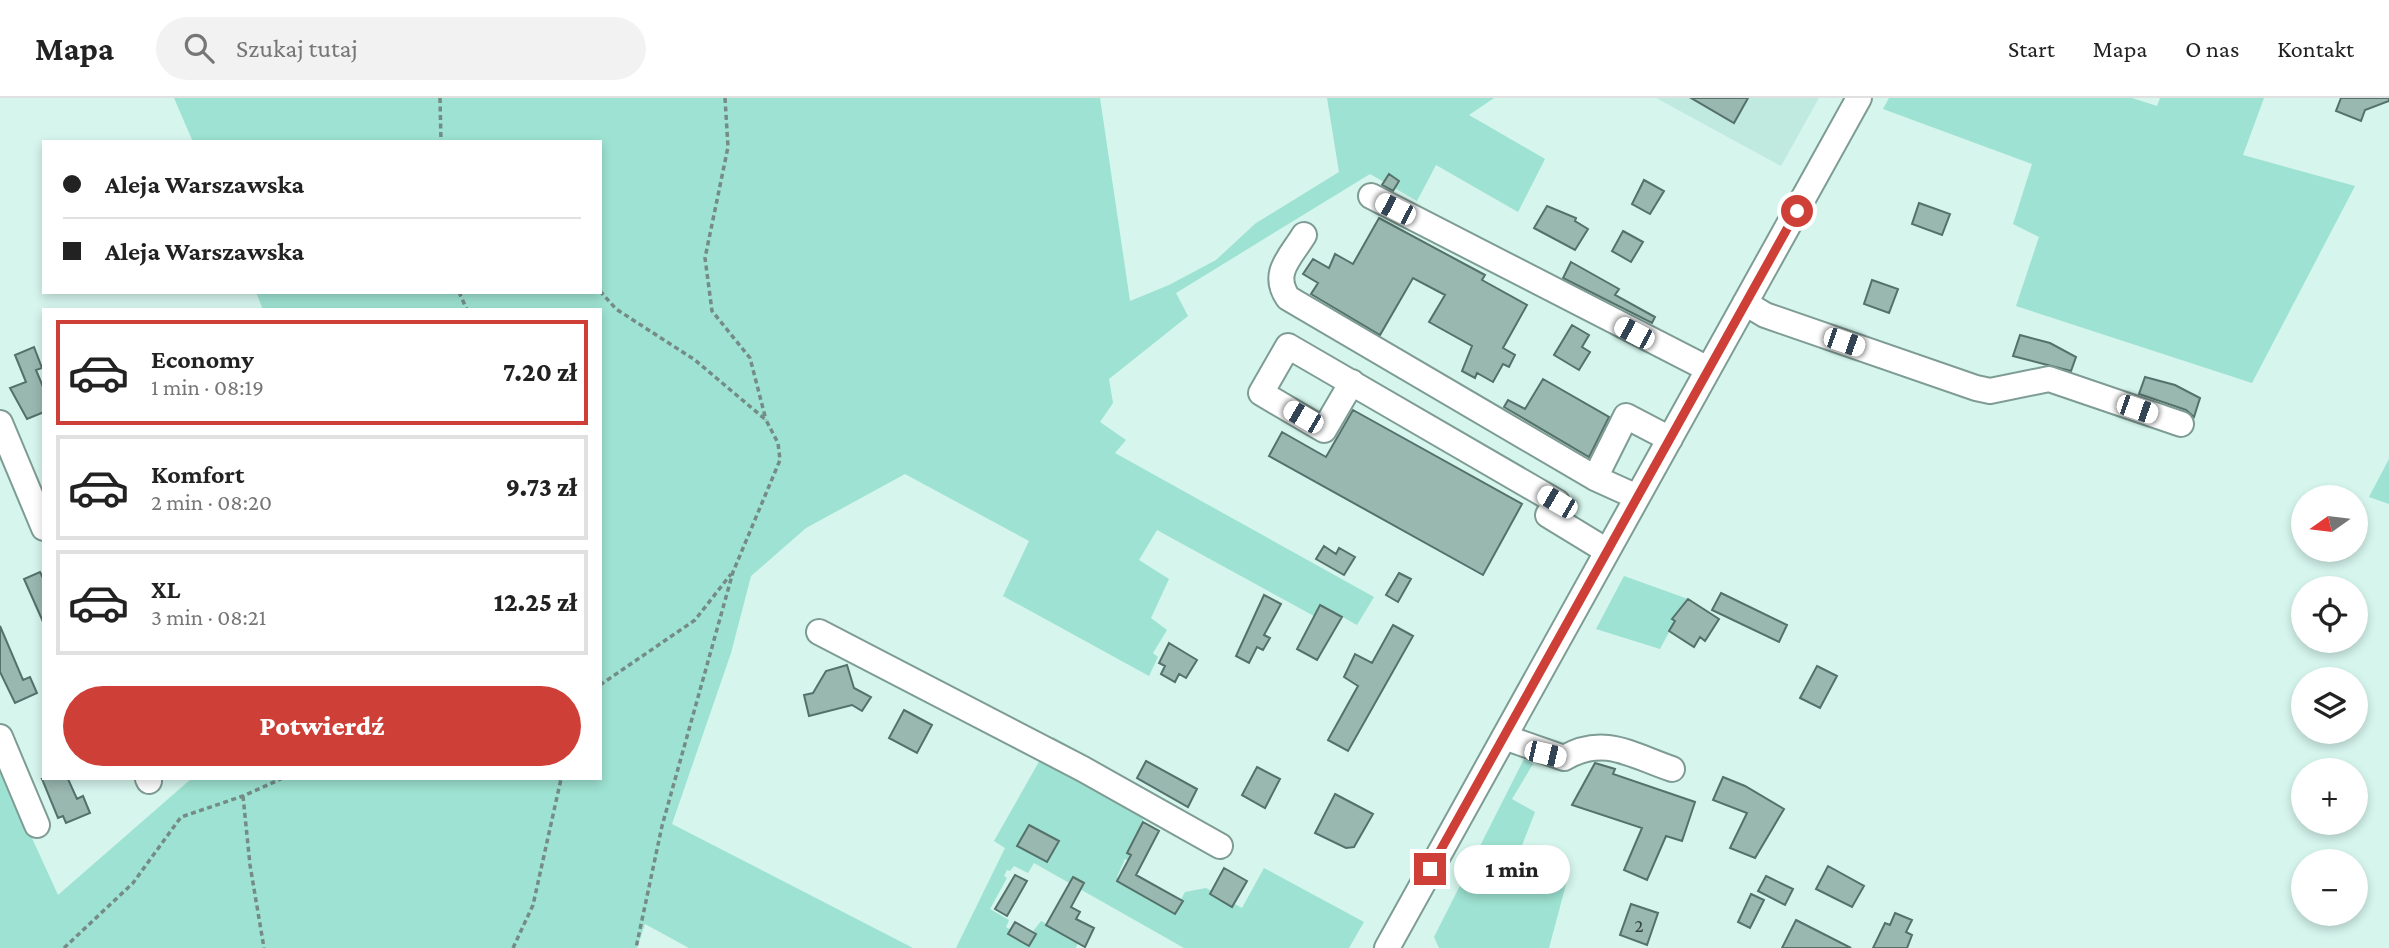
<!DOCTYPE html>
<html lang="pl">
<meta charset="utf-8">
<style>
:root{--surface:#fff;--page:#f2f2f2;--text:#222;--muted:#767676;--line:#e0e0e0;--accent:#ce4037}
body{margin:0;font-family:"Crimson Pro",serif;background:var(--page);color:var(--text);height:100vh;display:flex;flex-direction:column;font-size:26px;white-space:nowrap}
*{box-sizing:border-box;margin:0}
p{font-size:23px;color:var(--muted)}
.icon{flex:none;width:38px;height:38px;fill:none;stroke:currentColor;stroke-width:2;stroke-linecap:round;stroke-linejoin:round}
.map{position:relative;flex:1;overflow:hidden}
.side{position:absolute;left:42px;top:210px;width:560px;height:472px;display:flex;flex-direction:column;background:var(--surface);border-radius:0px;box-shadow:0 4px 10px #0003}
.side>*{flex:none}
.banner{position:absolute;left:42px;top:42px;width:560px;height:154px;border-radius:0px;box-shadow:0 4px 10px #0003;display:grid;align-content:center;height:154px;padding:0 21px;background:var(--surface)}
.needle{width:46px;rotate:256deg}
.controls{position:absolute;left:2291px;top:387px;display:grid;gap:14px}
.controls a{display:grid;place-items:center;width:77px;height:77px;border-radius:50%;background:var(--surface);box-shadow:0 4px 10px #0003;font-size:35px}
.end{position:absolute;width:32px;height:32px;margin:-16px;border:9px solid #ce4037;background:#fff;box-shadow:0 0 0 4px #fff}
.from{border-radius:50%}
.bubble{position:absolute;height:49px;border-radius:24px;background:var(--surface);box-shadow:0 4px 10px #0003;font-size:23px;font-weight:800;line-height:49px;text-align:center}
.car{position:absolute;width:21px;height:42px;margin:-21px -10px;border-radius:9px;box-shadow:0 0 5px 2px #0007;background:linear-gradient(#fff 24%,#345 0 40%,#fff 0 76%,#345 0 86%,#fff 0)}
.banner b{display:flex;align-items:center;gap:24px;height:66px;font-size:26px}
.banner b+b{border-top:2px solid var(--line)}
.banner i{width:18px;height:18px;background:var(--text)}
ul{padding:12px 0 0;list-style:none}
li{display:flex;align-items:center;gap:21px;height:105px;margin:0 14px 10px;padding:0 7px;border:4px solid var(--line);border-radius:0px}
li div{flex:1}
li b{display:block;font-size:26px}
li em{font-style:normal;font-weight:800}
li.current{border-color:var(--accent)}
li>.icon{width:63px;height:63px;stroke-width:1.5}
.primary-button{display:flex;gap:14px;margin-top:auto;padding:14px 21px}
.primary-button a{flex:1;height:80px;border-radius:42px;background:var(--accent);color:#fff;font-size:28px;font-weight:800;line-height:80px;text-align:center}
header{display:flex;align-items:center;gap:42px;box-sizing:border-box;height:98px;padding:0 35px;background:var(--surface);border-bottom:2px solid var(--line)}
header strong{font-size:33px}
nav{display:flex;gap:38px;margin-inline-start:auto;font-size:24px}
.search{width:490px;height:63px;background:var(--page);display:flex;align-items:center;gap:18px;box-sizing:border-box;padding:0 24px;border-radius:38px;color:var(--muted);font-size:26px}
.map>svg:first-child{display:block}
</style>
<header>
<strong>Mapa</strong>
<div class="search"><svg class="icon" aria-label="search" viewBox="0 0 24 24"><circle cx="10" cy="10" r="6"/><path d="M15 15l6 6"/></svg>Szukaj tutaj</div>
<nav><a>Start</a><a>Mapa</a><a>O nas</a><a>Kontakt</a></nav>
</header>
<div class="map">
<svg width="2389" height="850" viewBox="0 0 2389 850">
<rect width="100%" height="100%" fill="#d5f5ed"/>
<path fill="#c0eadf" d="M1656,0H1819L1781,68Z"/>
<path fill="#9de2d2" d="M174,0H1100L1130,203L1169,187L1216,162L1256,125L1339,74L1327,0H1494L1469,17L1545,61L1518,114L1436,67L1417,103L1370,76L1176,195L1188,218L1109,281L1113,305L1100,324L1126,342L1115,355L1374,499L1357,527L1321,507L1314,518L1157,432L1139,462L1169,481L1151,520L1167,532L1153,555L1158,559L1149,578L1003,498L1029,443L905,376L806,430L751,478L731,555L672,726L913,850H689L645,826L637,850H0V670L58,797L191,681H600V212H263L256,194H600V44H193Z
M1889,0H2132L2157,8L2160,0H2264L2243,57L2355,88L2252,285L2016,208L2039,139L2013,126L2032,66L1883,11Z
M2389,361V406L2369,399Z
M1624,478L1688,501L1672,521L1675,523L1660,551L1596,531Z
M1053,639L1155,696L1127,755L1143,764L1138,767L1125,761L1117,779L1177,809L1185,794L1206,790L1242,810L1264,770L1364,824L1349,850H1184L1034,765L1028,775L1014,768L1010,773L1007,772L1004,778L1007,780L990,811L1009,822L1006,829L1027,841L1041,823L1079,842L1076,850H956L1005,750L994,743Z
M1524,661L1533,666L1512,701L1535,714L1521,750L1569,775L1549,850H1439L1434,839Z"/>
<path fill="#99b8b0" stroke="#54716a" stroke-width="2" d="M1691,0H1748L1734,25Z
M2341,0H2389V3L2365,12L2361,23L2336,13Z
M1389,76L1399,83L1393,93L1382,87Z
M1644,82L1664,93L1650,116L1632,106Z
M1919,105L1950,116L1942,137L1912,126Z
M1547,108L1576,120L1575,123L1588,131L1575,152L1534,130Z
M1379,120L1485,177L1482,182L1527,207L1503,250L1515,257L1509,269L1503,266L1493,284L1477,275L1475,280L1462,273L1472,248L1429,224L1445,197L1413,180L1380,237L1311,196L1318,185L1303,176L1313,161L1329,170L1335,156L1353,166Z
M1623,133L1643,144L1631,164L1612,153Z
M1571,164L1619,191L1615,197L1655,219L1652,225L1563,180Z
M1872,182L1898,191L1889,215L1864,206Z
M1572,227L1589,237L1582,249L1590,254L1579,272L1554,257Z
M2020,237L2050,245L2076,259L2071,273L2013,258Z
M34,249L42,270L36,272L44,291V314L27,321L10,290L26,284L15,257Z
M2145,279L2175,287L2200,300L2194,319L2186,312L2139,296Z
M1543,281L1609,319L1589,359L1504,309L1508,302L1525,311Z
M1353,312L1522,406L1483,477L1269,358L1282,334L1326,359Z
M1324,448L1336,456L1339,450L1355,459L1344,477L1316,461Z
M40,474L44,482V526L24,481Z
M1399,475L1411,481L1398,504L1386,497Z
M1721,495L1787,527L1779,544L1712,512Z
M1264,497L1281,506L1264,537L1270,540L1263,552L1257,549L1249,565L1236,558Z
M1688,501L1719,521L1705,543L1700,539L1694,549L1669,533L1675,523L1672,521Z
M1320,507L1342,519L1317,562L1297,551Z
M1393,527L1413,538L1348,653L1328,642L1358,588L1344,579L1355,556L1372,565Z
M0,528L23,582L30,579L37,595L15,605L0,574Z
M1169,545L1197,562L1186,580L1179,576L1175,584L1161,576L1165,568L1159,565Z
M847,567L854,590L871,599L862,613L852,607L809,618L804,597L813,595L826,573Z
M1817,568L1837,578L1820,610L1800,600Z
M904,612L932,627L917,655L889,640Z
M1146,663L1197,691L1188,709L1137,680Z
M1595,665L1615,671L1613,676L1695,704L1682,743L1666,738L1647,782L1624,772L1642,730L1572,707Z
M1257,669L1280,681L1265,710L1242,697Z
M1723,679L1745,688L1784,711L1755,760L1730,750L1747,715L1713,702Z
M42,681H68L77,701L83,698L90,715L66,725L63,718L58,720Z
M1335,696L1373,716L1354,749L1346,750L1315,735Z
M1143,724L1159,733L1136,777L1183,803L1175,816L1117,783L1131,757L1127,755Z
M1029,727L1059,743L1047,764L1017,748Z
M1828,768L1864,788L1852,809L1816,791Z
M1224,770L1247,783L1232,809L1210,796Z
M1015,777L1027,783L1007,818L995,811Z
M1766,778L1793,791L1785,807L1758,793Z
M1073,779L1084,785L1071,809L1080,814L1076,821L1094,830L1085,849L1046,827Z
M1751,796L1764,802L1750,830L1738,824Z
M1631,806L1658,815L1647,847L1620,837Z
M1895,815L1912,822L1906,834L1912,837L1907,850H1873L1885,825L1890,827Z
M1796,822L1851,850H1782Z
M1015,824L1036,836L1029,848L1008,836Z"/>
<g fill="none" stroke-linecap="round" stroke-linejoin="round">
<defs>
<path id="minor" d="M1371,98L1708,271
M1304,137C1290,160 1271,175 1288,200L1595,380L1637,399
M1745,205L1765,217L1976,290L1990,293L2049,281L2181,326
M1352,284L1324,332L1261,295L1288,248L1557,404L1548,417L1607,453
M0,325L44,430
M1595,380L1626,318L1670,341
M819,534L1083,671L1220,748
M0,639L37,727
M1504,639L1564,660C1604,637 1631,657 1672,671
M148,681L149,683
M1387,850L1859,0"/>
</defs>
<use href="#minor" stroke="#7e9c94" stroke-width="28"/>
<path stroke="#758b85" stroke-width="3.5" stroke-dasharray="5 3.5" stroke-linecap="butt" d="M440,0L441,44
M725,0L728,49L705,160L712,213L750,260L766,322
M600,193L616,211L695,262L766,322L778,345L780,362L733,474L662,728L636,850
M459,194L467,212
M600,587L695,522L731,476
M243,698L250,767L264,850
M64,850L133,785L181,719L243,698L281,681
M513,850L533,807L561,681"/>
<use href="#minor" stroke="#fff" stroke-width="24"/>
</g>
<g fill="none" stroke-linecap="round" stroke-linejoin="round">
<path stroke="#ce4037" stroke-width="9" d="M1430,771L1797,113"/>
</g>
<g text-anchor="middle" stroke-width="7" stroke-linejoin="round" paint-order="stroke">
<g font-size="19" fill="#354642">
<text x="1639" y="834">2</text>
</g>
</g>
</svg>
<div class="controls">
<a><svg class="needle" viewBox="-14 -14 28 28"><path d="M0-13l5 13h-10z" fill="#e53935"/><path d="M0 13l5-13h-10z" fill="#767676"/></svg></a>
<a><svg class="icon" aria-label="locate" viewBox="0 0 24 24"><circle cx="12" cy="12" r="6"/><path d="M12 2v4M12 18v4M2 12h4M18 12h4"/></svg></a>
<a><svg class="icon" aria-label="layers" viewBox="0 0 24 24"><path d="M12 4l9 5-9 5-9-5zM3 14l9 5 9-5"/></svg></a>
<a>+</a>
<a>−</a>
</div>
<i class="end from" style="left:1797px;top:113px"></i>
<i class="end" style="left:1430px;top:771px"></i>
<div class="bubble" style="left:1454px;top:747px;width:116px">1 min</div>
<i class="car" style="left:1395px;top:111px;rotate:297deg"></i>
<i class="car" style="left:1634px;top:235px;rotate:298deg"></i>
<i class="car" style="left:1844px;top:244px;rotate:109deg"></i>
<i class="car" style="left:2137px;top:311px;rotate:109deg"></i>
<i class="car" style="left:1303px;top:319px;rotate:300deg"></i>
<i class="car" style="left:1557px;top:404px;rotate:300deg"></i>
<i class="car" style="left:1545px;top:656px;rotate:103deg"></i>
<div class="banner">
<b><i class="from"></i>Aleja Warszawska</b>
<b><i></i>Aleja Warszawska</b>
</div>
<section class="side">
<ul>
<li class="current"><svg class="icon" aria-label="car" viewBox="0 0 24 24"><path d="M5 17H2v-5l4-1 3-4h7l3 4 3 1v5h-3M9 17h6M6 11h13"/><circle cx="7" cy="17" r="2"/><circle cx="17" cy="17" r="2"/></svg><div><b>Economy</b><p>1 min · 08:19</p></div><em>7.20 zł</em></li>
<li><svg class="icon" aria-label="car" viewBox="0 0 24 24"><path d="M5 17H2v-5l4-1 3-4h7l3 4 3 1v5h-3M9 17h6M6 11h13"/><circle cx="7" cy="17" r="2"/><circle cx="17" cy="17" r="2"/></svg><div><b>Komfort</b><p>2 min · 08:20</p></div><em>9.73 zł</em></li>
<li><svg class="icon" aria-label="car" viewBox="0 0 24 24"><path d="M5 17H2v-5l4-1 3-4h7l3 4 3 1v5h-3M9 17h6M6 11h13"/><circle cx="7" cy="17" r="2"/><circle cx="17" cy="17" r="2"/></svg><div><b>XL</b><p>3 min · 08:21</p></div><em>12.25 zł</em></li>
</ul>
<div class="primary-button"><a>Potwierdź</a></div>
</section>
</div>
